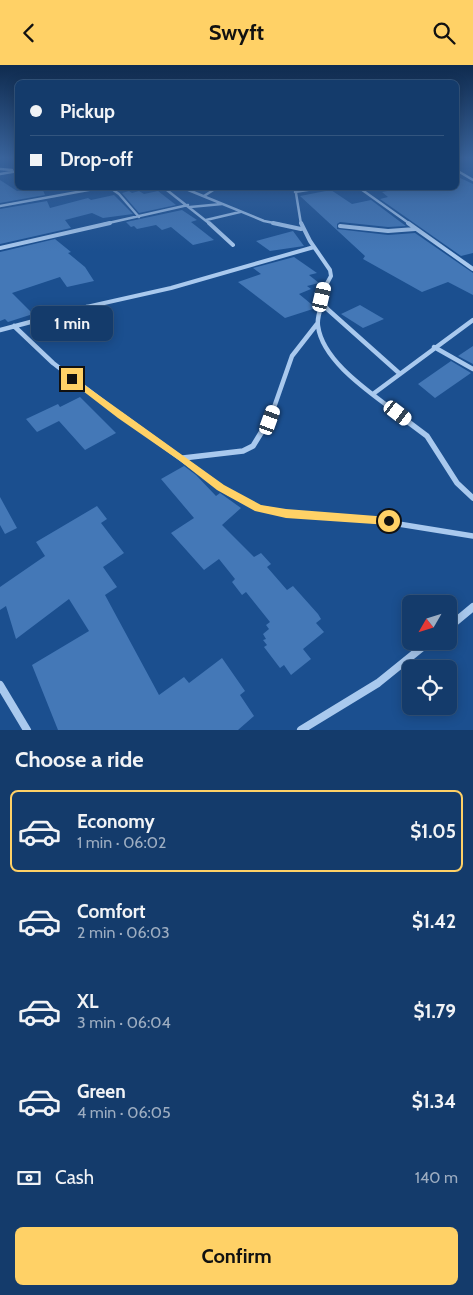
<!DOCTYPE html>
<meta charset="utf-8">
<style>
:root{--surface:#143b6b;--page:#214673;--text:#f1f3f6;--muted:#9dadc1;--line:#33557e;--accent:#ffd166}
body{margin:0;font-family:Cabin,sans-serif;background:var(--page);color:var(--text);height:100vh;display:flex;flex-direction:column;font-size:19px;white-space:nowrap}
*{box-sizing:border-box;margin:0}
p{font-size:16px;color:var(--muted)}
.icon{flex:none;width:28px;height:28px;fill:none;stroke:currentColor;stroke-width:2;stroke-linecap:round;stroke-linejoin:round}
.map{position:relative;height:665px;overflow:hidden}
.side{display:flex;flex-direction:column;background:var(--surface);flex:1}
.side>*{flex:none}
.guide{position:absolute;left:15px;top:15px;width:444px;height:110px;border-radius:8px;box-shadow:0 2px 12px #0003,0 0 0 1px var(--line);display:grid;align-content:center;height:110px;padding:0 15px;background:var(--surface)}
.needle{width:32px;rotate:231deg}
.tools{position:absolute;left:402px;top:530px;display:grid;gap:10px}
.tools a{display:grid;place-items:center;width:55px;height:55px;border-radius:8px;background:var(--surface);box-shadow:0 2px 12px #0003,0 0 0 1px var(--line);font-size:25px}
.end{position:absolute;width:22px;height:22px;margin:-11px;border:6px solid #ffd166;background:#111;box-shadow:0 0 0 2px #111}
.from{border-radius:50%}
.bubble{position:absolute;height:35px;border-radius:8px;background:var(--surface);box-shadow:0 2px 12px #0003,0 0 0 1px var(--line);font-size:16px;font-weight:700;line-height:35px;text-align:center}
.car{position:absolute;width:15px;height:30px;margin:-15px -8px;border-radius:6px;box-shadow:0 0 4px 1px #0007;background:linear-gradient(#fff 24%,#345 0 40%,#fff 0 76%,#345 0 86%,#fff 0)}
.guide b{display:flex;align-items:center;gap:18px;height:48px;font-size:19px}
.guide b+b{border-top:1px solid var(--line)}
.guide i{width:12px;height:12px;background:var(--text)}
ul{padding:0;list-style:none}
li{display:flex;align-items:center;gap:15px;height:82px;margin:0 10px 8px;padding:0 5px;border:2px solid transparent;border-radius:8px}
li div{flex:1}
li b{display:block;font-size:19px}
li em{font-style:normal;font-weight:700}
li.selected{border-color:var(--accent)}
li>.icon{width:45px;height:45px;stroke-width:1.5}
h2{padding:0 15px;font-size:22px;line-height:60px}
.pay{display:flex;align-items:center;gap:12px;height:55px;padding:0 15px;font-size:19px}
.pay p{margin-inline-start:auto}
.cta{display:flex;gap:10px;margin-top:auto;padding:10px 15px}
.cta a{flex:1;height:58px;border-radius:8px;background:var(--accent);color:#111;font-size:20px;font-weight:700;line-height:58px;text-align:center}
header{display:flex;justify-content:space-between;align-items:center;height:65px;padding:0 15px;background:var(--accent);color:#111;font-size:22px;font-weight:700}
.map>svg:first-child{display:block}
</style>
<header><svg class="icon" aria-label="back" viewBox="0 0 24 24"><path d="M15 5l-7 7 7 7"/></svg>Swyft<svg class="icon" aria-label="search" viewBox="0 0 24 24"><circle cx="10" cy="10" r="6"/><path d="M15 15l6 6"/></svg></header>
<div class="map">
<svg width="473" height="665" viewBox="0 0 473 665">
<rect width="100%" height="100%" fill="#1b4f8f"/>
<path fill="#4478b7" d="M456,111L473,119V188L461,191L380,134L388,132L382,127L409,122H456Z
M0,115L17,126L42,123L45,130L0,138Z
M331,125L352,139L371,135L406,161L388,162L340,157L337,159V164L388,170L415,168L473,208V230L448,217L422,227L363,194L365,191L300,131Z
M129,126L132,128L139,126L144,129L158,126L176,140L139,148L122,128Z
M114,130L133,149L103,153L92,148L65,155L71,163L0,179V144L47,136L50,143L88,133L91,135Z
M182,145L197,155L191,157L214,175L193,180L171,162L162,165L156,160L137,164L134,161L131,162L126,157Z
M293,166L304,181L270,186L256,176Z
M55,174L71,187L68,188L85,202L94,216L67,222L60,212L12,228L33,249L8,257L5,254L0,256V187Z
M294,192L317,208L309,210L319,218L307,221L311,224L299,229L316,243L285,253L238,217L261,209L253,203Z
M360,240L384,254L363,263L341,249Z
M473,281V299L458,291Z
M451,296L471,308L435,333L418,319Z
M80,332L116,368L85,385L59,356L37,367L26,354L58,339L60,342Z
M184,401L196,410L216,431L220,428L241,443L222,460L254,492L261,488L271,499L267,502L287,525L293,521L318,549L321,554L316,558L324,567L303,584L311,594L291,610L284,600L280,603L264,582L267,580L263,575L266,574L263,569L269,564L266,560L270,557L246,527L242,530L232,517L235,514L219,494L204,505L171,468L194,453L161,414Z
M0,432L17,463L5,469L0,460Z
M97,441L107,454L101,458L124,488L103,502L117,522L105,530L159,630L184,612L189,618L222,593L245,626L240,630L254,651L238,665H58L32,600L89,566L69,534L16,574L6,541L0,545V522L45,491L36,477Z"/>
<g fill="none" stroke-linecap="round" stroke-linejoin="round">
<path stroke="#a9c9ee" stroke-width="2.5" d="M0,104L12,105
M456,105L473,115
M0,109L18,106
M109,122L119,129L139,152
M163,122L210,159
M181,122L264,156L279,159
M295,122L301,159
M358,122L410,159
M295,127L326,122
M204,131L218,122
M0,141L105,122
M190,142L222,139
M206,155L240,147
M104,159L188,140"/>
<path stroke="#a9c9ee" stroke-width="4" d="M209,158L233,180
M273,158L301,164
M301,158L310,176L330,205L331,211L325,222L320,243
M408,158L473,204
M340,161L388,166L415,164
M0,183L110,158
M322,239L327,243
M82,243L171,223L314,182"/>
<path stroke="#a9c9ee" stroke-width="4.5" d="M321,242C319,248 317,255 318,261C323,298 373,329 401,351
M325,242L399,308
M14,261L53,298L122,351
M0,265L87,242
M434,282L473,304
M373,329L473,255
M271,351L292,291L317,259"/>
<path stroke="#a9c9ee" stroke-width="5.5" d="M121,350L229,428L259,443L293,449L380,456L473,471
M399,350L427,371L457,418L473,433
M183,393L243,386L253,381L272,350"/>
<path stroke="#a9c9ee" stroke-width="8" d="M449,562L473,542
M0,620L27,665
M301,665L378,618L430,576"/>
</g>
<linearGradient id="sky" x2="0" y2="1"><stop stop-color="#0f2b4f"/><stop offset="0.5" stop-color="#39639b"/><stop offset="1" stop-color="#39639b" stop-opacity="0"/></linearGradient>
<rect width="473" height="186" fill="url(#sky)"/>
<path fill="#ffd166" d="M72,311L224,420L261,440L286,444L389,452L394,456L389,460L286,453L255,446L217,425L180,396L118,353L70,316L69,314Z"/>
</svg>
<div class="tools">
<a><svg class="needle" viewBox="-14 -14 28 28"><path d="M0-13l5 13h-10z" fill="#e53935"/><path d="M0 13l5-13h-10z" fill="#9dadc1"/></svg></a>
<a><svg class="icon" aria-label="locate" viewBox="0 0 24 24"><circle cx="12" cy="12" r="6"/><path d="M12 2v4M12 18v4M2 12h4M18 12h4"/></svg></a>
</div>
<i class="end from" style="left:389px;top:456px"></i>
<i class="end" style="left:72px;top:314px"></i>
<div class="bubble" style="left:31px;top:241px;width:82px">1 min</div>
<i class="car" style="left:322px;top:232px;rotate:13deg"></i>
<i class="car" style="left:398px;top:348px;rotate:127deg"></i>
<i class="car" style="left:270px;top:355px;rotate:20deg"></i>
<div class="guide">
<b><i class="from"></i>Pickup</b>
<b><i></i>Drop-off</b>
</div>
</div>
<section class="side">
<h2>Choose a ride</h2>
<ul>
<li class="selected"><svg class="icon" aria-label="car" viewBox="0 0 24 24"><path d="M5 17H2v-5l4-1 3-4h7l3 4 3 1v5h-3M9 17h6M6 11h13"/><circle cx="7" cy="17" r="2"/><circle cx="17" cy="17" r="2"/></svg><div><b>Economy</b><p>1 min · 06:02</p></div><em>$1.05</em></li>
<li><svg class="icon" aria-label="car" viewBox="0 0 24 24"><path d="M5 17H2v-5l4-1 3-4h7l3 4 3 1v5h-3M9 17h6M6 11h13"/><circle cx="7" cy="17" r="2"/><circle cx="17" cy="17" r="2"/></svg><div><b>Comfort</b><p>2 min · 06:03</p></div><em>$1.42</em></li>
<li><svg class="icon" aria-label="car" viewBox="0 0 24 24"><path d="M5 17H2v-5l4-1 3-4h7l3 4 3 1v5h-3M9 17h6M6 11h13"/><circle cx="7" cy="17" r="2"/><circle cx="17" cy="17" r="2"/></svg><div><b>XL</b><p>3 min · 06:04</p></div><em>$1.79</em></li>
<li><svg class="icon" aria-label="car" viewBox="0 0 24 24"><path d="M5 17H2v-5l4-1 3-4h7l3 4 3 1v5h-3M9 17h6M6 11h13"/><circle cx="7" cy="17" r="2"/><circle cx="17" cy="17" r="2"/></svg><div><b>Green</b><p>4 min · 06:05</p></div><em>$1.34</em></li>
</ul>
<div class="pay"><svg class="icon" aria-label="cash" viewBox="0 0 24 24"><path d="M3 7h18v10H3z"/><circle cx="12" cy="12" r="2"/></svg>Cash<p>140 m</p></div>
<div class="cta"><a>Confirm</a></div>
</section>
